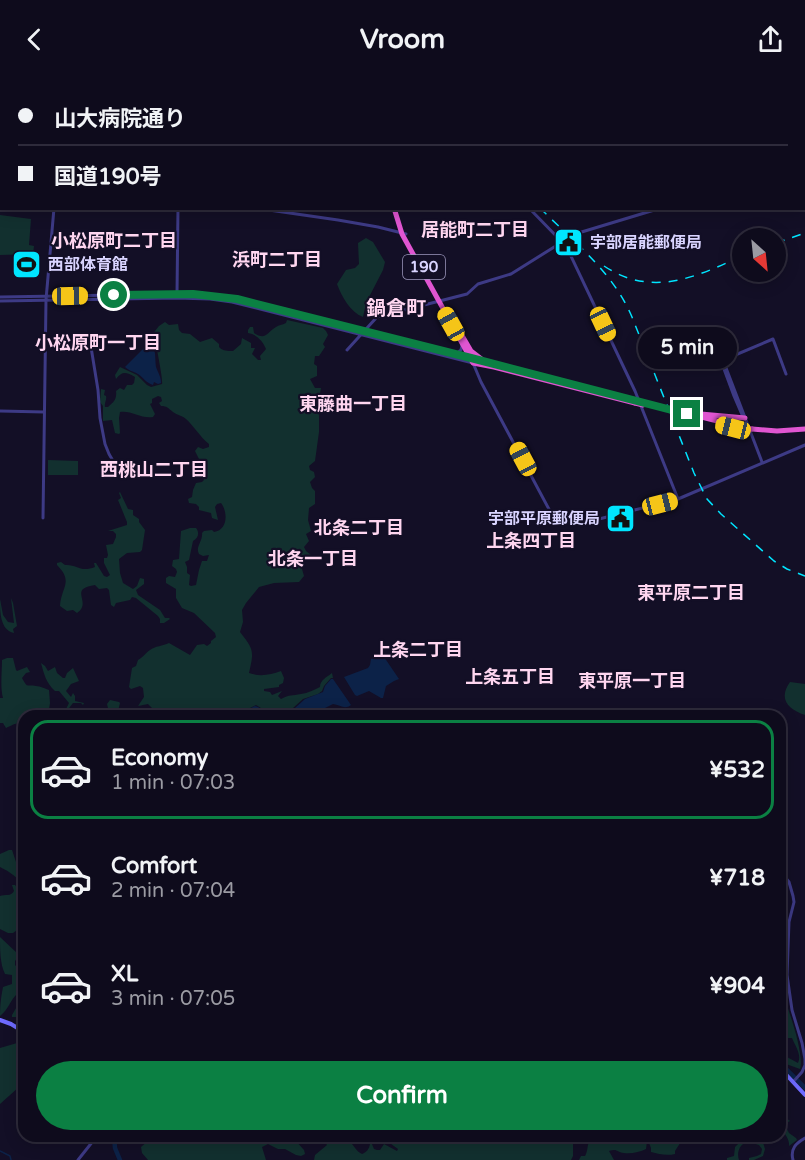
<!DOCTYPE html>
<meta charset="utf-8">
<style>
:root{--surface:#0e0b1c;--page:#1c1929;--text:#f1f3f6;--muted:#9b9ba3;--line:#2e2b3b;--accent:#0b8043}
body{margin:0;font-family:"Varela Round","Noto Sans JP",sans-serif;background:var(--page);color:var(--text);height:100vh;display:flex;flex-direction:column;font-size:22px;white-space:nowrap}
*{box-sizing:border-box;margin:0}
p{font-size:20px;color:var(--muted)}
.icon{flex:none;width:33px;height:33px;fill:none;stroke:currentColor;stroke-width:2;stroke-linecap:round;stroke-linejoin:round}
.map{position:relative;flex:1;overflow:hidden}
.side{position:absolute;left:18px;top:632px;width:768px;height:432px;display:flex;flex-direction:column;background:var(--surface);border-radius:18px;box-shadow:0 3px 15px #0003,0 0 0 2px var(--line)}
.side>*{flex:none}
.guide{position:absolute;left:0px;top:0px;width:806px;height:132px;box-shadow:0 3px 15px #0003,0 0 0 2px var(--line);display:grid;align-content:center;height:132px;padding:0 18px;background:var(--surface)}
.needle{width:39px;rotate:153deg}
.tools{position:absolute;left:732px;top:150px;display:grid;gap:12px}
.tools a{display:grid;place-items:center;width:54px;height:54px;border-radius:50%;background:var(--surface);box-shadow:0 3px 15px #0003,0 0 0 2px var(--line);font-size:30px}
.end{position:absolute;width:27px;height:27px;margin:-14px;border:8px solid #0b8043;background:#fff;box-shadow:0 0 0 3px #fff}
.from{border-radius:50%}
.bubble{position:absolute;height:42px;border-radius:21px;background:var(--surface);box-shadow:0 3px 15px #0003,0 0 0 2px var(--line);font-size:20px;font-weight:700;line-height:42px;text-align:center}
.car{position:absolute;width:18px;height:36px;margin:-18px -9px;border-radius:8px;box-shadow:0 0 4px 2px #0007;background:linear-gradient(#f5c518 24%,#345 0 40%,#f5c518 0 76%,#345 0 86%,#f5c518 0)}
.guide b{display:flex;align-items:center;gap:21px;height:57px;font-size:22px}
.guide b+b{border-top:2px solid var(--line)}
.guide i{width:15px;height:15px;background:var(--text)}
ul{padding:10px 0 0;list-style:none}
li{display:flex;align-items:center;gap:18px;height:99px;margin:0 12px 9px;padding:0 6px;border:3px solid transparent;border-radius:18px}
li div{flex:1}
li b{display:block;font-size:22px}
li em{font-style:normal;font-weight:700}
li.active{border-color:var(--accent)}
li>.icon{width:54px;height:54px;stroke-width:1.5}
.button{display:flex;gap:12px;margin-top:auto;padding:12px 18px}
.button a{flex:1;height:69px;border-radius:36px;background:var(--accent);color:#fff;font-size:24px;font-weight:700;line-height:69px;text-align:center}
header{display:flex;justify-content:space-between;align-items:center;height:78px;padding:0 18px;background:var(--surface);font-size:27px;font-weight:700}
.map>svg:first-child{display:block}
</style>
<header><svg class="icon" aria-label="back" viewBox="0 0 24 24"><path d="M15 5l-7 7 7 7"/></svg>Vroom<svg class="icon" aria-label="share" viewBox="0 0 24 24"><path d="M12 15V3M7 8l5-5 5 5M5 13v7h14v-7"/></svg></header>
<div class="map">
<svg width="805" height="1082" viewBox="0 0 805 1082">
<rect width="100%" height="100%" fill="#130f26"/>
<path fill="#12302f" d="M0,137L31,141L29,167L34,168L33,176L0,177Z
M366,160L373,164L385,184L383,192L366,225L363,239C350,234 342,219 337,206L346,192L355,190L359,186L358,165Z
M287,242L323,250L326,253L328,257L323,266L325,269L319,278H315L314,286L317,288V298L310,301L315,310H321L319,322V354L315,383L309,388L310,392L314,394L315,399L310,404L312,410L315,413V426L309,430L308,442L311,453L306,456L309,463L304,469L306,473L311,477L305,479L302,491L304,498L299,504L274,505L259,509L246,525L242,532L243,544L240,554C254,572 254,573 249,595C260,599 270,597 281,593L284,600L283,605L279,607V609L264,611V613L270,614L272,617L282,613L278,618L281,621C290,616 292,618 301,616C308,615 314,612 320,609C320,602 327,599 332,595L333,600H331L324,608L322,613L318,616L303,621L293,630L284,633V637L280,636L273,630H261L256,627L248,631L245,637H151L154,635V632L148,626L138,628L144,619L143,610L140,608L131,611L129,609L132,590L136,588L138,582C144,579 145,575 150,572C155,568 163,568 169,565L190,577L197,567L204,566L207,568L211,565V563L216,559L215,555L194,535L182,530L176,520V511L166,505V500L169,498L175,499L177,494L176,491L172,488L173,482L179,481L181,453L190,450H196C200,455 198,460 193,463L189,482L185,484L187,489V495L190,497L189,507L191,508L196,507L199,492L202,483H207L209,477L203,478L199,476C195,469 203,463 202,455L204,453L212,452L214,454C228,452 228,434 221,425L217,426L215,429L218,442L212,440L211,435L199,432V429L196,426L189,425L188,421L192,419L193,412L196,405L202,404L204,402L202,394L191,391L190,388L196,385L199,381L195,373L198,369L203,371L209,369V366C200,359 194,348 186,341C183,338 177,337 173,334C168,330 167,328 161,328L159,325L162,323L161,319L158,318L152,321V325L150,326L155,336L153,339C141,341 131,332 120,334L119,340L120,355L119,356L115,355L112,342L103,343V328L100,324L101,311L105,312L104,317L106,318C107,322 104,325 105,329H108C114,324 117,321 116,313L120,310L124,312L127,307H132L134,305L135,299C126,294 122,293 116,301L115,297L120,289L137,297L147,307L151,309L162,306C163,302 158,277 157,272C155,267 152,263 151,258L159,248L165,244L169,247L178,246L179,252L182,255L190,256L200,264L212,260L219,266V269C222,273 228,273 233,273L241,266L242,260L251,265V270H255L252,276L258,282H261L260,278L266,271C263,263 256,256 248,255V252L250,249H253L254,255C266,263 267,254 276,249C279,247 282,247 286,245Z
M48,382L78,383V397H48Z
M120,414L128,431L133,432V437L139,441V444L145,452L142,472L140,474L127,475L119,481L120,495L123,505L133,511L137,508L140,500L144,501V506L136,512L138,517L160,532L165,540H169L170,541L164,545H160V541L158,538L136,520L132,519L130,522L116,525L114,529L111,527L109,512L107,510L99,511L95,507C67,511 93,524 77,535L73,532L67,533L60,528C61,509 74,504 57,487V485L61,484L65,487C77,486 80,495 95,489L94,485H96L104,498L107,499L110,497L104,485V480H107L108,477L106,467L113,466L116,459V456L113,453H108L127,447V444L118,422L121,420L119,415Z
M11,520L13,525L17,548L13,551L14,555C0,552 0,534 0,521L3,537L8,544L14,545Z
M7,580H13L16,592L17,593L27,589L30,594L26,595L22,600C28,611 26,606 36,608C40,608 46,611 49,612L50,625L48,637L24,638V646C16,644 13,647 6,650L3,645H0V620H3C0,609 2,594 2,582Z
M41,585L45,588L48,593L55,589L57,595L63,600H65L67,595L73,590L79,603L71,606L66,613L71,619L73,615L75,618V623L84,625L83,627L81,625H73L66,634V637H51L55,635L60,636L64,635L69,625L59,613H55C46,605 44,596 41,585Z
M790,604L805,606V637C788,631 778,621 790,604Z
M110,622L119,624L120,625L117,637H104L108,630L107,626Z
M9,772H12L16,784L20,786L24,784V810C18,799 10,794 0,789V776Z
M12,807H15L19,812L24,814V847L13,855H8L0,851V818C5,816 11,819 14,813Z
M0,859L18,876L19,878L15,883V887L18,890H24V949L17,947L20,944L18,939H12V937L19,925L18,921L21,915H18C10,922 9,931 0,938C0,926 1,920 3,909L12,906V897L5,896C0,886 0,871 0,859Z
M780,907C786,925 805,975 800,991L786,986L780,980L781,968L786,974L785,978L798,985C802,976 795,968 792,960H780V951L782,949V945L788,939L784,930L780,926Z
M24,963V995L22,997L19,1009L0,1026V970Z
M780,1038L785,1039L790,1043L786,1045L785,1047L789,1055L796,1060L797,1062L789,1068C790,1059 782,1055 780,1047C779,1044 780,1041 780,1038Z
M150,1058H304L306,1061L300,1059L296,1063L304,1072L305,1076L301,1078L296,1077L285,1071H278L268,1066L262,1069L266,1082H148L142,1075L141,1069L149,1062Z
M324,1058C335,1058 343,1056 351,1065C356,1070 356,1073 362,1076C367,1074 369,1071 370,1066H372L374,1071L377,1072H380L384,1066L397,1073L398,1071L387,1063L384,1058H576L573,1063V1078L571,1082H314L315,1077L327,1067L324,1063Z
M587,1058H640L641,1061L647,1063L646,1071C640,1074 631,1076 624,1075C616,1074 618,1070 609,1073L614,1082H579L581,1078H585C588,1073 587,1068 589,1064Z
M654,1058H724L723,1060L710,1063L698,1061L694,1063L688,1061L682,1062L675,1073V1076C666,1078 659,1076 651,1074V1070L649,1065L654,1060Z
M745,1058H761L765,1071L763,1078L754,1082H749V1080L757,1078L761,1076L762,1071L759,1067C756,1066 748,1064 745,1065C738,1068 737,1077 739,1082H727V1080L734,1078L735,1069L745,1059Z"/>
<path fill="#0c2248" d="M767,0H805V88L804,2H768Z
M153,267C156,275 155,282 156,289C158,295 161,298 161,305L158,306L154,304L153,307C146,305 143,299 138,296C133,293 129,293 125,289L146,268Z
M382,576L399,601L394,603L386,608L383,620H381L369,613L357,618L355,617L344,599L368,590L370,587L371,581Z
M331,601H333L351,627C345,632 340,627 333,626L311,637H285L284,634L287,631L295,630L305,621L323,614L325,608Z
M255,628L258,629L261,631H272L275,637H246L251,630Z"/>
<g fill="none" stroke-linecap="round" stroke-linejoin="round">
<path stroke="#0c2248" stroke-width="1.5" d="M0,1073L10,1078L11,1082"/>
<path stroke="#0c2248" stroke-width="4.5" d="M780,985L805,1010
M114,1058L115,1070L120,1082"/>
<path stroke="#3d3a85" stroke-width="3" d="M155,0L160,2
M378,0L384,2
M767,0L768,2
M60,2V0
M180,2L181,0
M0,14L2,15
M0,94H2
M255,130L338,142L378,149L406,156
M529,130L562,164L569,174L635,313L678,421
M177,216L178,130
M0,219L177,216L217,219L254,225L468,279
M0,223L177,220L210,221L232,224L473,285L481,304L551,435L557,439L599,441L678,421L805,367
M714,264L717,267L723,282L762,384
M714,264L734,318L743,339
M91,269L98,312L100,340L105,366L109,376L123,400
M347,272L377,239L467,216L478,206L511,196L575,156L661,130
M456,276L461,272L462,267
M721,283L773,261L786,296
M0,333L44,334
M43,440L46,222L54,130
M780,793L789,804L793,818L794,824L789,844L787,897L792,932L802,965L805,981V987L802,994L793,1004
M78,1082L97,1058
M793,1082C790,1071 796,1065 805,1060"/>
<path stroke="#6f6bff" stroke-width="4" d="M0,942L11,946L24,954
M780,990L805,1017"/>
<path stroke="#e055d1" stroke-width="5" d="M323,0L324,2
M394,130L402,156L473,285L494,289L635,325
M453,242L471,273L484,283
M642,324L666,330
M670,331L745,350
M701,336L745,340
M752,351L777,353L805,351"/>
<path stroke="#00e5ff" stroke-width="1.5" stroke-dasharray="9 8" stroke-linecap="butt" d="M413,0L416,2
M321,2L325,0
M0,52H2
M540,130C574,164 613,194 632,239L694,395L707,421L721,436L774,483L787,491L805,498
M776,165L805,155
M604,188C652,220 696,199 742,178"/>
<path stroke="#e055d1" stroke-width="5" d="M635,325L643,327
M666,330L670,331
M745,350L752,351"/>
</g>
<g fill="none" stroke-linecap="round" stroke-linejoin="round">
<path stroke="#0b8043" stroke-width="8" d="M114,217L193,216L237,221L471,280L687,336"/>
</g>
<defs>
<symbol id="civic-square" viewBox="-11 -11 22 22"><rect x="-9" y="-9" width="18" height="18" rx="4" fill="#00e5ff" stroke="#130f26"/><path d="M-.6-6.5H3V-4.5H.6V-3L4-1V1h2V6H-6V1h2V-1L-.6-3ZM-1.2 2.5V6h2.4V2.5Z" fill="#111"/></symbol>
<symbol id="stadium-square" viewBox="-11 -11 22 22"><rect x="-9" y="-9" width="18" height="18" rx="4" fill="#00e5ff" stroke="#130f26"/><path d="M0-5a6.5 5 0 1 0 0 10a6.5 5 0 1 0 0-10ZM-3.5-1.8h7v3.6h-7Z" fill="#111"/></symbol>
</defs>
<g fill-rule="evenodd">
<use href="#civic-square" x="552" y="148" width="33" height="33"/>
<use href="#stadium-square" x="10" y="170" width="33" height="33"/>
<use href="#civic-square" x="604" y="424" width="33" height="33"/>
</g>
<g text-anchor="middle" stroke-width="4.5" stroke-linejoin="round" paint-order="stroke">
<rect fill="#130f26" stroke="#9e99be" stroke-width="1.5" x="403" y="177" width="42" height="24" rx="4.5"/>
<g font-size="15" font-weight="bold" fill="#d9d4ff">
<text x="424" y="194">190</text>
</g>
<g font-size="16" font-weight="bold" fill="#d9d4ff" stroke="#130f26" text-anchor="start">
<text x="590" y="170">宇部居能郵便局</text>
<text x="48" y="192">西部体育館</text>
<text x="600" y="446" text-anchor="end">宇部平原郵便局</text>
</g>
<g font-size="18" font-weight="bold" fill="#ffd6f0" stroke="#130f26">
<text x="475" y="158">居能町二丁目</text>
<text x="114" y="169">小松原町二丁目</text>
<text x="277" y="188">浜町二丁目</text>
<text x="98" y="271">小松原町一丁目</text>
<text x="353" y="332">東藤曲一丁目</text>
<text x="154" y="398">西桃山二丁目</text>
<text x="359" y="456">北条二丁目</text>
<text x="531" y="469">上条四丁目</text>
<text x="313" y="487">北条一丁目</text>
<text x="691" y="521">東平原二丁目</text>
<text x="418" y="578">上条二丁目</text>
<text x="510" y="605">上条五丁目</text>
<text x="632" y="609">東平原一丁目</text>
</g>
<g font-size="20" font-weight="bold" fill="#ffd6f0" stroke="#130f26">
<text x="396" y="237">鍋倉町</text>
</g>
</g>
</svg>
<div class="tools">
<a><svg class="needle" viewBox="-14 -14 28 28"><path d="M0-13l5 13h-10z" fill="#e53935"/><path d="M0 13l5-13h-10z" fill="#9b9ba3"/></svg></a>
</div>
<i class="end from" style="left:114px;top:217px"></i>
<i class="end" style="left:687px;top:336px"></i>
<div class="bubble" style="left:638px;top:249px;width:99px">5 min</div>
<i class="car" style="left:70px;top:218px;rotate:89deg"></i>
<i class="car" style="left:451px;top:246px;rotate:331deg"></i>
<i class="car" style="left:603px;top:246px;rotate:155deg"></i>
<i class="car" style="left:733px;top:350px;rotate:284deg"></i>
<i class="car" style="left:523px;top:381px;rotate:332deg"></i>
<i class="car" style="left:660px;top:426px;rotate:76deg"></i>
<div class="guide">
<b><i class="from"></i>山大病院通り</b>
<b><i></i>国道190号</b>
</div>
<section class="side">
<ul>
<li class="active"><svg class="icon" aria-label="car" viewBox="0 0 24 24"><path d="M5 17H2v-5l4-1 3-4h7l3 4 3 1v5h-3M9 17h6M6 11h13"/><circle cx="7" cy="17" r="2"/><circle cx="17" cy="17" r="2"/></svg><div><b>Economy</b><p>1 min · 07:03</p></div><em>¥532</em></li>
<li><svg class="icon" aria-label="car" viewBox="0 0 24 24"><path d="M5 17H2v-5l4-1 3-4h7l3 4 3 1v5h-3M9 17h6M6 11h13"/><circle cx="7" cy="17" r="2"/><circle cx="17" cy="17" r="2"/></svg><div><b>Comfort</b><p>2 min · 07:04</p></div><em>¥718</em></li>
<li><svg class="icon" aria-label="car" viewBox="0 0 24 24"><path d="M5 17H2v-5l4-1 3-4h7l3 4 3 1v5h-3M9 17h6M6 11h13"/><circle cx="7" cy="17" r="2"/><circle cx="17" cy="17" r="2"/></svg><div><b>XL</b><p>3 min · 07:05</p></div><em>¥904</em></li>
</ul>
<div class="button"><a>Confirm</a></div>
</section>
</div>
